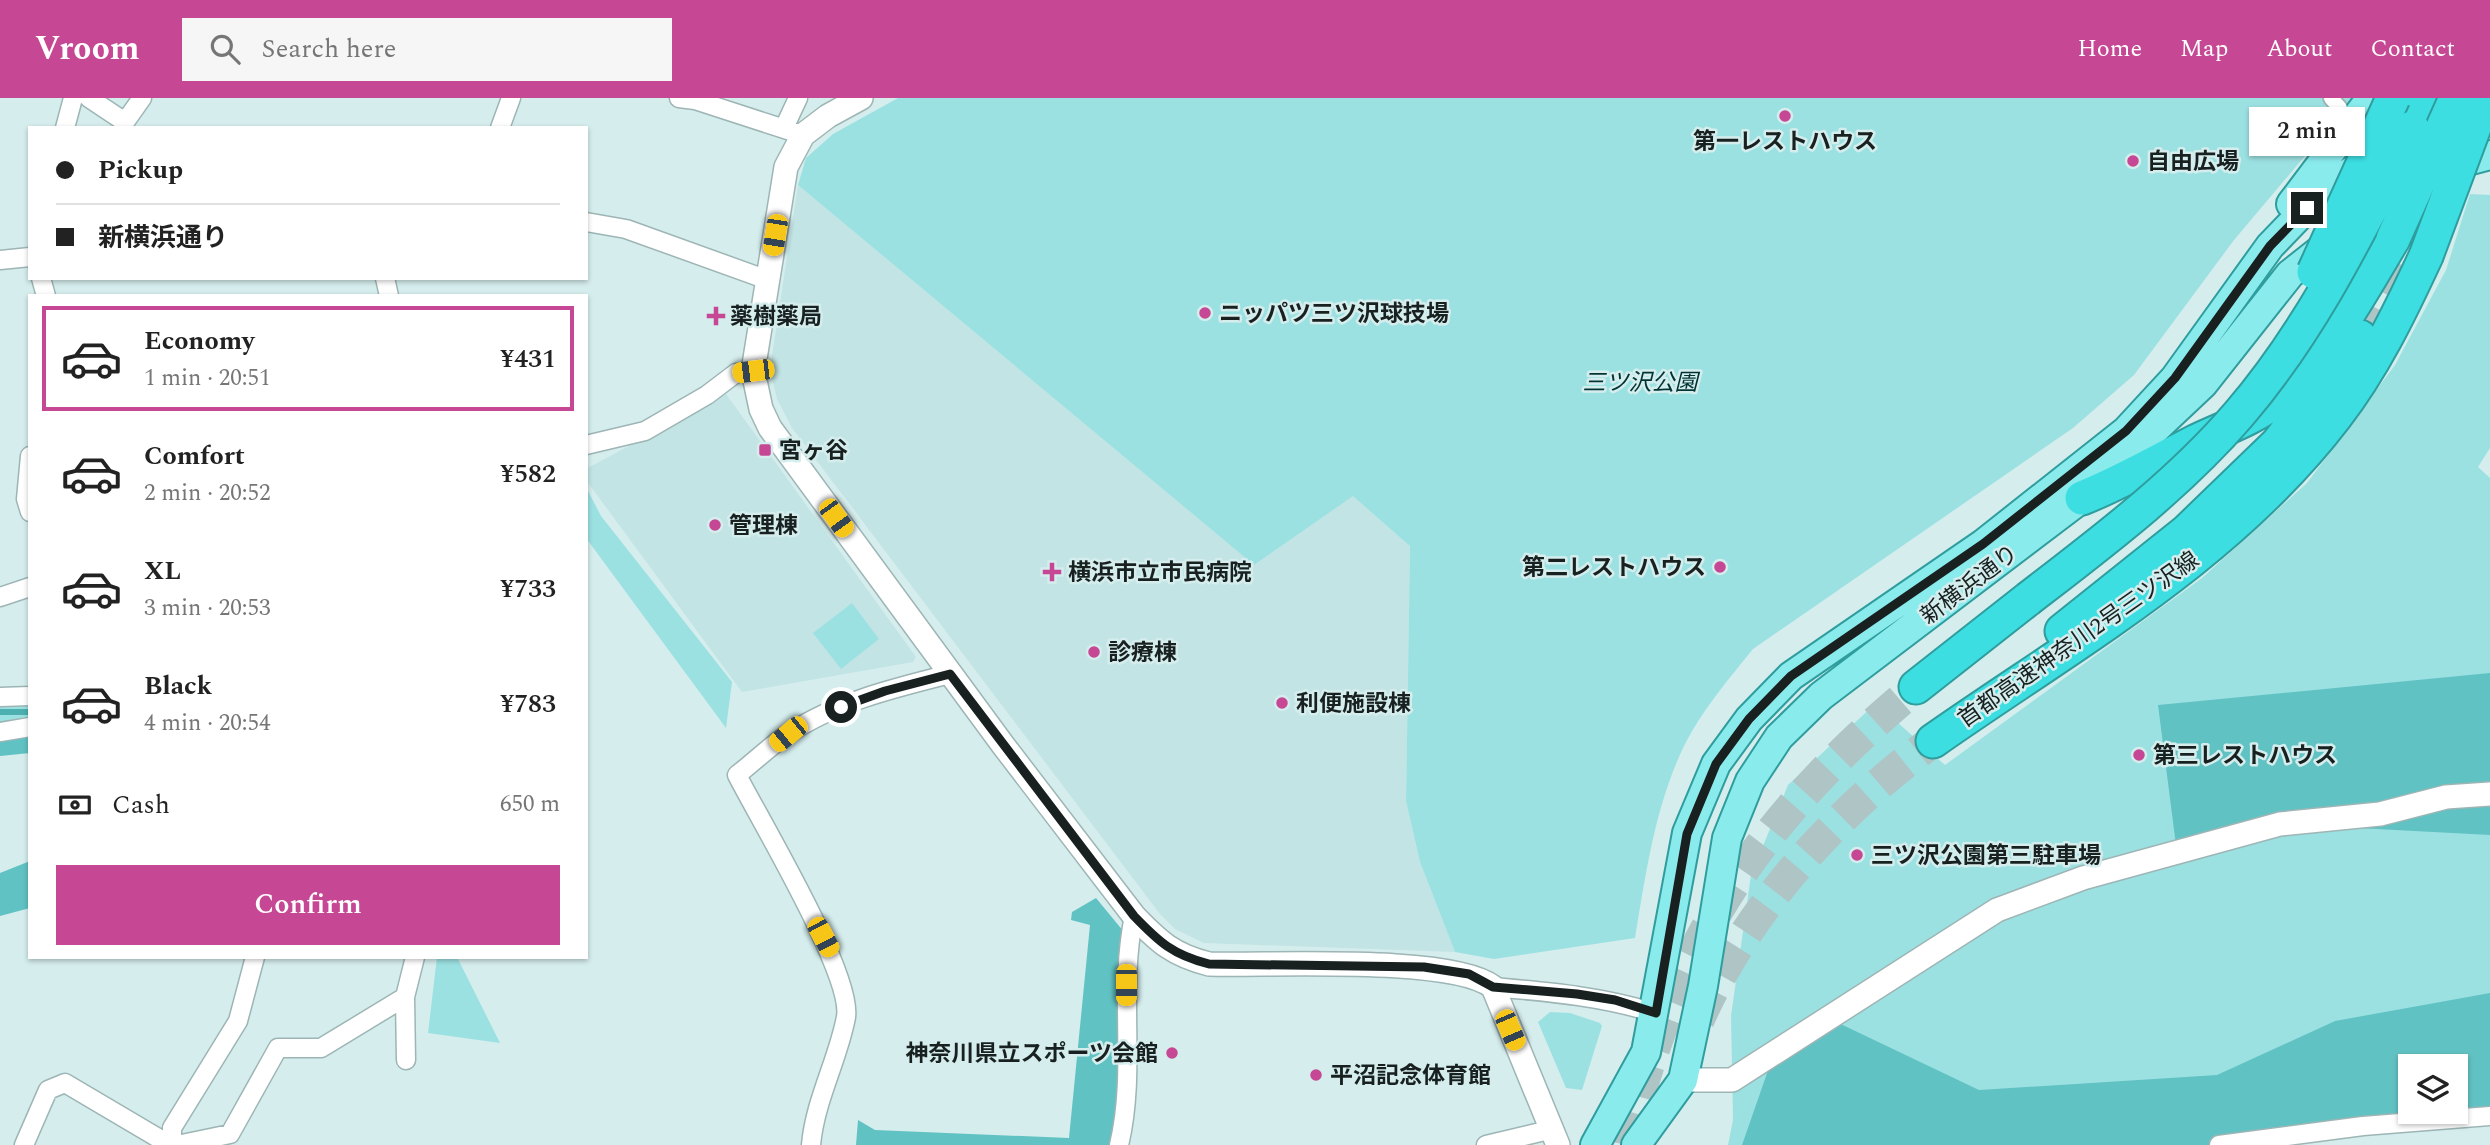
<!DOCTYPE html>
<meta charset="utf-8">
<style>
:root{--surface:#fff;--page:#f6f6f6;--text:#222;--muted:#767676;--line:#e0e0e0;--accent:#c64793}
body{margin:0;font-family:Spectral,"Noto Sans JP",serif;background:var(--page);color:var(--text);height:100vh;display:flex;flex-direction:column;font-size:26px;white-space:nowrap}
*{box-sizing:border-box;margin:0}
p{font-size:23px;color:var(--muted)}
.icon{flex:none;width:38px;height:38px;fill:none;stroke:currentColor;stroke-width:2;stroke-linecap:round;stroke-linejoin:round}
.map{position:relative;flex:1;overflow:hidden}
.details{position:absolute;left:28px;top:196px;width:560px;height:665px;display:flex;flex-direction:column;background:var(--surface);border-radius:0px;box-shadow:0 2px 5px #0004}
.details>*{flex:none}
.hud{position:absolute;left:28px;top:28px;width:560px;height:154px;border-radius:0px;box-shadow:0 2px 5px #0004;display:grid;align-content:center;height:154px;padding:0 28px;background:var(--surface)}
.controls{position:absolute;left:2398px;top:956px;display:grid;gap:14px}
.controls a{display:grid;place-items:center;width:70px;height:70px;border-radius:0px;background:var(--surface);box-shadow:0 2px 5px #0004;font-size:35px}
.end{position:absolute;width:32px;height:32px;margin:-16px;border:9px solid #182020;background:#fff;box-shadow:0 0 0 4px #fff}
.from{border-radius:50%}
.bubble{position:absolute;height:49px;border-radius:0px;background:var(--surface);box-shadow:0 2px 5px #0004;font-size:23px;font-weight:600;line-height:49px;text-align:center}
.car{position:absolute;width:21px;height:42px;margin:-21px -10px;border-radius:9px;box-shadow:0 0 5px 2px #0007;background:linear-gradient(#f5c518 24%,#345 0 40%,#f5c518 0 76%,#345 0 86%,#f5c518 0)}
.hud b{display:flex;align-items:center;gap:24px;height:66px;font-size:26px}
.hud b+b{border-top:2px solid var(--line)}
.hud i{width:18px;height:18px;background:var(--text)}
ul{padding:12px 0 0;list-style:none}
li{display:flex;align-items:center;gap:21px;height:105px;margin:0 14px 10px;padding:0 14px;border:4px solid transparent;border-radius:0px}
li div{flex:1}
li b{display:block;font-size:26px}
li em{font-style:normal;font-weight:600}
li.selected{border-color:var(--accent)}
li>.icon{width:63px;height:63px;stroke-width:1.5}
.pay{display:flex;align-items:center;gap:18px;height:77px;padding:0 28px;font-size:26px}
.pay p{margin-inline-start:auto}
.button{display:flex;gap:14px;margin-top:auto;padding:14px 28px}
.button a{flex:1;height:80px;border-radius:0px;background:var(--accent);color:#fff;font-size:28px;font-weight:600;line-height:80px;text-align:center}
header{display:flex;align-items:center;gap:42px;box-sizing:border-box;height:98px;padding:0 35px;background:var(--accent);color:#fff}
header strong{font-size:33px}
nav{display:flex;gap:38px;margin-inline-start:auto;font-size:24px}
.search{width:490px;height:63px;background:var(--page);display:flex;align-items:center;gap:18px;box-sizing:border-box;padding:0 24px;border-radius:0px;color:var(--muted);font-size:26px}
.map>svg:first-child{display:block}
</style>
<header>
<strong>Vroom</strong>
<div class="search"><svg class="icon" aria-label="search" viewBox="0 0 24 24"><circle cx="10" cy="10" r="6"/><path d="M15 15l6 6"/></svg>Search here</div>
<nav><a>Home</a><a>Map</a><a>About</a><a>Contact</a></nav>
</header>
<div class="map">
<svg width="2490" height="1047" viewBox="0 0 2490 1047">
<rect width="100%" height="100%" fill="#d5eded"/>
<path fill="#c2e4e4" d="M798,87L1254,467L1355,395L1410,448L1406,703L1420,764L1455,854L1204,845L1175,831L1160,816L792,330L777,301L770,271Z
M726,296L916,559L913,564L742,594L586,382V371Z"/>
<path fill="#9ce1e2" d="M898,0H2354L2234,142L2134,277L2073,330L1753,551C1728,582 1702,612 1684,648C1655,708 1646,775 1635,840L1494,861L1455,854L1420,764L1406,703L1410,448L1353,398L1254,467L798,87L806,60L833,36Z
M2470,96L2490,97V350L2478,369L2490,380V1008L2455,968H2410V1013L2080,1047H1728L1733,1022L1731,918L1751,777L1788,687L1876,605L1945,667L2202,480L2307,385L2395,267L2446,172Z
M586,389L601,418L732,584L726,630L586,440Z
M852,505L879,541L841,571L813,535Z
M0,606H30V622L0,624Z
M437,859H457L500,945L428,935Z
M1550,914L1570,915L1600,925L1602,928L1582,992L1566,990L1538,924Z"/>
<path fill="#61c2c3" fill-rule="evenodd" d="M2490,575V737L2280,726L2177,755L2158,607Z
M30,634V655L0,658V639Z
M30,763V810L0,818V775Z
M1096,800L1124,834L1120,1007L1114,1047H856L858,1022L875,1032L1069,1040L1090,827L1071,822L1072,814Z
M2490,895V1018L2212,1047H1742L1772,961L1828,920L1979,992L2217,977L2335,923ZM2410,968H2455V1013H2410Z"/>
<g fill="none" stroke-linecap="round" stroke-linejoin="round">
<path stroke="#4dafb0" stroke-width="6" d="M0,614H30"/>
<path stroke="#afc4c4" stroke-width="33" stroke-dasharray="33 17" stroke-linecap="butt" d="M2360,239L2403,150
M1698,922C1748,810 1835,715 1933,643
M1626,1047C1673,847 1759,720 1916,589"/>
<defs>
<path id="pedestrian" d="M2331,0L2340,10"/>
<path id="minor" d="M89,0L125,24L142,0
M679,0L695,2L803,37
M65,30L73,0
M500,30L511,0
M784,30L798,0
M586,124L626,131L768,182
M0,162L30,159
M41,180L46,198
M385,180L389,198
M586,347L645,333L707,297L736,275L753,273
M30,358L26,401L30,414
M0,499L30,489
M0,599L30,598
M0,634L30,629
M1493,889C1549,894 1601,898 1655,915
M405,899L406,962
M24,1047L48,992L65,985L170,1047
M172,1047V1030L238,923L255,859
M177,1047L230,1036L278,950H321L405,899L415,859
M811,1047C815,1002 838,962 846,919C853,877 760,722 737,677C754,664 770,648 788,636C836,604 894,590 950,576
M1119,1047C1137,972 1118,894 1134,818
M1486,1047L1553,1031
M2219,1047L2363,1028L2490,1018"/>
<path id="tertiary" d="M861,0L828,18L803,37L786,69L753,273L761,311L770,330L1003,647L1134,818C1159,844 1173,857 1209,866C1268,868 1452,857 1493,889L1558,1047
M1683,982H1732L1997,812L2083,780L2280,726L2380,716L2446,699L2490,696"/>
<path id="primary" d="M2445,69L2490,57
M2291,106L2371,0
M1595,1047L1646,954L1687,735L1716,666L1749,621L1791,578L1983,446L2126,333L2175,280L2270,148L2325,91L2369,61
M1636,1047L1683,982L1703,888L1727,740L1750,683L1779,639L1821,598L2082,400L2203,286L2290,176L2328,146"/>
<path id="motorway" d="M2412,30L2427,0
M2082,400C2122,384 2158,363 2197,343C2224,330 2253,321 2277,301C2327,259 2360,196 2393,141
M2062,533L2186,434L2278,345L2360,239
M1916,589L2028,501
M1933,643C2074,544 2228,459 2335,319C2373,270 2400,214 2426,158"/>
</defs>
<use href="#pedestrian" stroke="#9eb5b5" stroke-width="18"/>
<use href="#minor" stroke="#9eb5b5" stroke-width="21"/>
<use href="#tertiary" stroke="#9eb5b5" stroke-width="26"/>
<use href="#primary" stroke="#2f9c9d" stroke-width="32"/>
<use href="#motorway" stroke="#2f9c9d" stroke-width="37"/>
<use href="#pedestrian" stroke="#fff" stroke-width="14"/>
<use href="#minor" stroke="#fff" stroke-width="18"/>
<use href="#tertiary" stroke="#fff" stroke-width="23"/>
<use href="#primary" stroke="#8aebed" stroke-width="28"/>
<use href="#motorway" stroke="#3cdee1" stroke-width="33"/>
<defs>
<path id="motorway-bridge" d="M2393,141L2456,0
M2426,158L2485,0
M2314,174L2393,0
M2028,501C2102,444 2178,387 2239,316C2313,230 2361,129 2412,30"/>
</defs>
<use href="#motorway-bridge" stroke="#2f9c9d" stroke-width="37" stroke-linecap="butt"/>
<use href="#motorway-bridge" stroke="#3cdee1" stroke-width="33"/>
</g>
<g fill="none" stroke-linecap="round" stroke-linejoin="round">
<path stroke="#182020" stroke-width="9" d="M841,609L885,593L950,576L1134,818C1159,844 1173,857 1209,866L1424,869L1469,876L1493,889L1577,896L1615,902L1656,915L1687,736L1716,666L1749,621L1791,578L1983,446L2126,333L2175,280L2270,148L2307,110"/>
</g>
<g fill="#c64793" stroke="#d5eded" stroke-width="2.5">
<circle cx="1785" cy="18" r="7"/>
<circle cx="2133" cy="63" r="7"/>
<circle cx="1205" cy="215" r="7"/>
<path d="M712.5 207.5h7v7h7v7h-7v7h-7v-7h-7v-7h7z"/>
<rect x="758" y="345" width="14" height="14" rx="3.5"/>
<circle cx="715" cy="427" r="7"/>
<circle cx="1720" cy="469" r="7"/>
<path d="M1048.5 463.5h7v7h7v7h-7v7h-7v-7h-7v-7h7z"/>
<circle cx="1094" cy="554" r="7"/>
<circle cx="1282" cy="605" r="7"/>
<circle cx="2139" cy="657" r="7"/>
<circle cx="1857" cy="757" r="7"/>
<circle cx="1172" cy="955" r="7"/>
<circle cx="1316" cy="977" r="7"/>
</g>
<g text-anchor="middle" stroke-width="5" stroke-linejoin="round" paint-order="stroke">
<g font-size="23" font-weight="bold" fill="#182020" stroke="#d5eded" text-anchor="start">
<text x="1785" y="51" text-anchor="middle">第一レストハウス</text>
<text x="2147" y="71">自由広場</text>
<text x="1219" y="223">ニッパツ三ツ沢球技場</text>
<text x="730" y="226">薬樹薬局</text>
<text x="779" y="360">宮ヶ谷</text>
<text x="729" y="435">管理棟</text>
<text x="1706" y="477" text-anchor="end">第二レストハウス</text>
<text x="1068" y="482">横浜市立市民病院</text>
<text x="1108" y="562">診療棟</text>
<text x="1296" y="613">利便施設棟</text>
<text x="2153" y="665">第三レストハウス</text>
<text x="1871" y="765">三ツ沢公園第三駐車場</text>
<text x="1158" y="963" text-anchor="end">神奈川県立スポーツ会館</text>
<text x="1330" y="985">平沼記念体育館</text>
</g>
<g font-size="23" font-style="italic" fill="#023334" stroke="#d5eded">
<text x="1640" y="292">三ツ沢公園</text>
</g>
<g font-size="23" fill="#182020" stroke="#d5eded">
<text transform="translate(1969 486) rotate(-37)" y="8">新横浜通り</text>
<text transform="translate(2078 541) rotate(-35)" y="8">首都高速神奈川2号三ツ沢線</text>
</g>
</g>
</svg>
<div class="controls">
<a><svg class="icon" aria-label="layers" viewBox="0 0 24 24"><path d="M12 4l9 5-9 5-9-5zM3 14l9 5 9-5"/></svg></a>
</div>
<i class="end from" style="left:841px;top:609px"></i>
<i class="end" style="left:2307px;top:110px"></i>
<div class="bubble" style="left:2249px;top:9px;width:116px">2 min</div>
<i class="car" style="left:775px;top:137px;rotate:189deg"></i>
<i class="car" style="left:753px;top:273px;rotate:263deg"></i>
<i class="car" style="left:836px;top:420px;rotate:144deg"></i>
<i class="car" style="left:788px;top:636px;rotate:231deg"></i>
<i class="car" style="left:823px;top:839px;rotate:152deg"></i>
<i class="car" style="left:1126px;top:887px;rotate:180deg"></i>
<i class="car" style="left:1510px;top:932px;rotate:157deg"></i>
<div class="hud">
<b><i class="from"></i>Pickup</b>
<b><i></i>新横浜通り</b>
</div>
<section class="details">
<ul>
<li class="selected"><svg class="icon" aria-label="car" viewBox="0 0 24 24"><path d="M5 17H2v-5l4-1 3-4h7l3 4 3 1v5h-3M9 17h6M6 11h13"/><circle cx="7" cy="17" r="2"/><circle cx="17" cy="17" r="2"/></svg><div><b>Economy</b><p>1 min · 20:51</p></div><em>¥431</em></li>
<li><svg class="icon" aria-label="car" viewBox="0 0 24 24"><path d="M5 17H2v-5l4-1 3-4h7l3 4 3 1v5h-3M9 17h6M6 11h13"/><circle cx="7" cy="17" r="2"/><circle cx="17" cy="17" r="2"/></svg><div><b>Comfort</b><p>2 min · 20:52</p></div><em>¥582</em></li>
<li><svg class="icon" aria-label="car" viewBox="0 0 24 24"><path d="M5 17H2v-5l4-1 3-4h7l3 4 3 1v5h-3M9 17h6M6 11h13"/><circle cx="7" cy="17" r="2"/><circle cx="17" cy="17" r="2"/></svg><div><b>XL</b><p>3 min · 20:53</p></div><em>¥733</em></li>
<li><svg class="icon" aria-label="car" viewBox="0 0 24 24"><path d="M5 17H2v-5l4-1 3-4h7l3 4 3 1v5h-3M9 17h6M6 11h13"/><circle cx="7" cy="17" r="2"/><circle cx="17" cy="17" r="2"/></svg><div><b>Black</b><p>4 min · 20:54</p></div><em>¥783</em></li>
</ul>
<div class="pay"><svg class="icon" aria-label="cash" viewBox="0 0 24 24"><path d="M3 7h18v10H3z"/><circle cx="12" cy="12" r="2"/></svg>Cash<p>650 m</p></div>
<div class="button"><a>Confirm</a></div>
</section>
</div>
